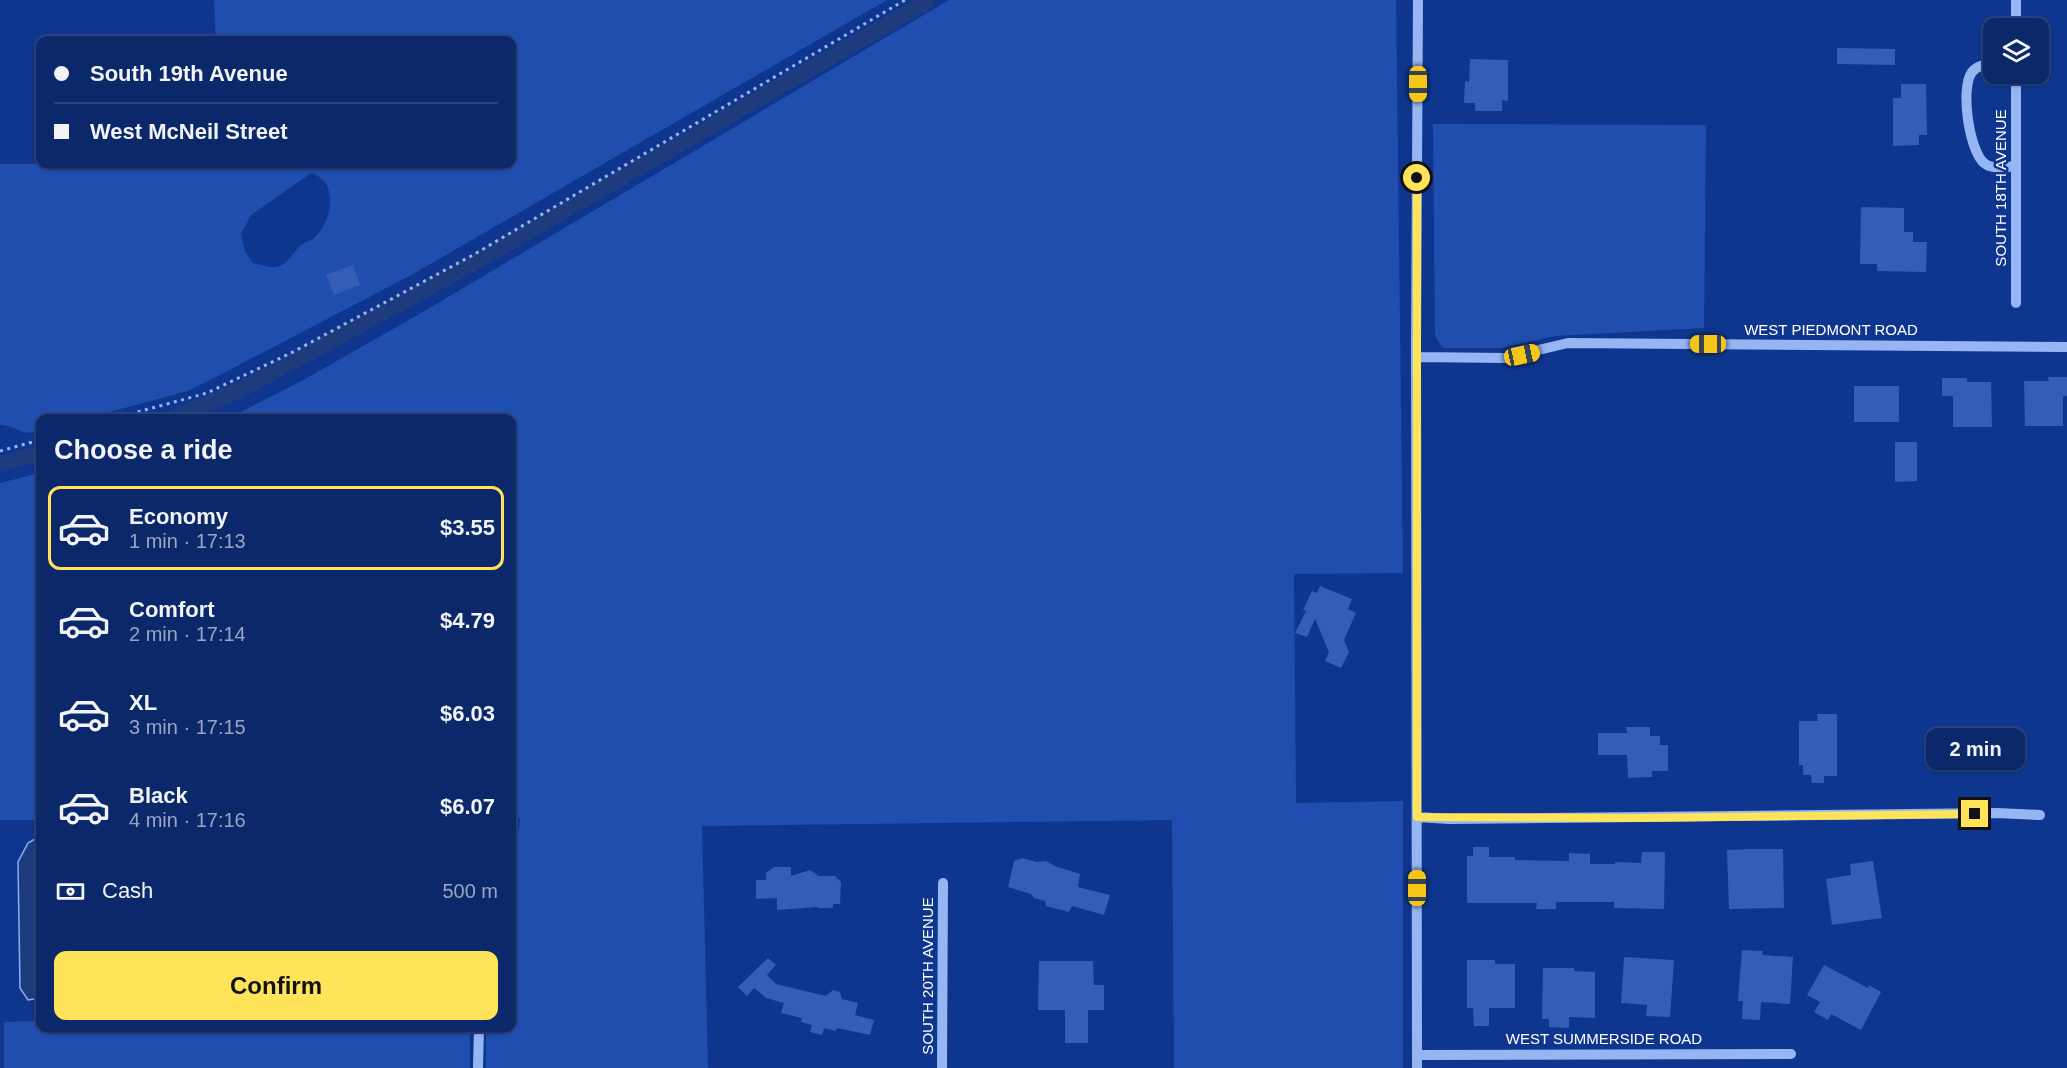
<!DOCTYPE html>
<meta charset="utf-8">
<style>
:root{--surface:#0b286a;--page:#193472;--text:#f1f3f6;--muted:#9aa6c1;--line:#2b447e;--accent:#ffe459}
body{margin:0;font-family:Arial,sans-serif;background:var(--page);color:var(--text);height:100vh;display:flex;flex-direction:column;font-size:22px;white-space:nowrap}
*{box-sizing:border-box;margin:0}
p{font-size:20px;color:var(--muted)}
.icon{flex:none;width:33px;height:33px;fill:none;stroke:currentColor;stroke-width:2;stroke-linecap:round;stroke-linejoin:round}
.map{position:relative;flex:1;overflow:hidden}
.sheet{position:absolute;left:36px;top:414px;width:480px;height:618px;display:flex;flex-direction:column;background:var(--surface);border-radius:12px;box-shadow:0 2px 4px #0004,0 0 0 2px var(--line)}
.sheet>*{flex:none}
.top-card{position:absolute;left:36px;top:36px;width:480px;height:132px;border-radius:12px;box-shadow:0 2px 4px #0004,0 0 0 2px var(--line);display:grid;align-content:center;height:132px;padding:0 18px;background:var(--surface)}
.buttons{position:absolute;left:1983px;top:18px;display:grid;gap:12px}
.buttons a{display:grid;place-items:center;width:66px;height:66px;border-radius:12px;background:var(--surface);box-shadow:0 2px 4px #0004,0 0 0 2px var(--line);font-size:30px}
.end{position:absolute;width:27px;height:27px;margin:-14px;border:8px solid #ffe459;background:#111;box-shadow:0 0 0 3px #111}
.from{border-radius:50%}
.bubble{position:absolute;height:42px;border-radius:12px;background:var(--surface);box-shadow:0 2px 4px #0004,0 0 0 2px var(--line);font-size:20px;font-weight:600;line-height:42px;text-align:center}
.car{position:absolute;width:18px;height:36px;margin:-18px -9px;border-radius:8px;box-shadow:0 0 4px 2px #0007;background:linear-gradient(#f5c518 24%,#345 0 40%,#f5c518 0 76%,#345 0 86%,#f5c518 0)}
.top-card b{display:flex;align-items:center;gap:21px;height:57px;font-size:22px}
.top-card b+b{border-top:2px solid var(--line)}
.top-card i{width:15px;height:15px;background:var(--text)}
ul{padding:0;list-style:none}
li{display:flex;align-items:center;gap:18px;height:84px;margin:0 12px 9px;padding:0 6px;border:3px solid transparent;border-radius:12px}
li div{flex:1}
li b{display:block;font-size:22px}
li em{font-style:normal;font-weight:600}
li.on{border-color:var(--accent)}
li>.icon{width:54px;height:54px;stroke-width:1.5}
h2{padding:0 18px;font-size:27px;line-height:72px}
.pay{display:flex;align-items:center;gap:15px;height:66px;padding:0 18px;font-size:22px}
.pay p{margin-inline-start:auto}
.primary-button{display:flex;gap:12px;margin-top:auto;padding:12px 18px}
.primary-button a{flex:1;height:69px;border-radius:12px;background:var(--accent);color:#111;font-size:24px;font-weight:600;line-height:69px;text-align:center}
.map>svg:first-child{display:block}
</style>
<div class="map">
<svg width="2067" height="1068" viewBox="0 0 2067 1068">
<rect width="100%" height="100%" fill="#0f368e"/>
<path fill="#204eae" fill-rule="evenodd" d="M214,0H887L413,274L218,376L188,391L87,418H40V431C21,437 19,426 0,425V164H512V40H216ZM311,173C340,181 332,224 313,239C309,242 304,242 301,245C293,252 288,265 276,267C269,268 260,264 253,263L245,252L241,234L251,215Z
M949,0H1396L1403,573L1294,574L1296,803L1403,801V1068H1174L1172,820L702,826L708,1068H486V1028H512V829L519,830L520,819L512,818V418H229L305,379L416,316Z
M1433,124L1706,125L1704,328L1555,336L1502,348H1443L1435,336Z
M40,473V820H0V483Z
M40,1021V1028H470V1068H4V1022Z"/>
<path fill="#1e3c7d" stroke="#87aef7" stroke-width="1.5" d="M40,836V998L28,1000L20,988L18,862L28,843Z"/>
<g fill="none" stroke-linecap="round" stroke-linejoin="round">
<path stroke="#1e3c7d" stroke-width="16" d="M172,418L240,390L463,269L926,2
M0,464L40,453"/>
</g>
<path fill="#335db6" d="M1837,48L1895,49V65L1837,64Z
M1470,59L1508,60V101L1502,100V111H1475V103H1464L1465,81L1469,82Z
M1901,84H1926L1927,135H1919V145L1893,146V98H1901Z
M1861,207L1904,208V232H1913V242H1927L1926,272L1877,271V264H1860Z
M353,265L360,285L334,295L326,275Z
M2048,377H2067V396H2063V426H2025L2024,381H2049Z
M1942,378H1967V382H1991L1992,427H1953V396H1942Z
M1854,386H1899V422H1854Z
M1895,442H1917V481L1895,482Z
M1320,586L1352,599L1348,609L1356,613L1344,640L1349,652L1341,668L1325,661L1329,652L1315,619L1307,637L1295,633L1306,611L1303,610L1312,591L1317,593Z
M1817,714H1837V776H1824V783H1812L1811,775H1803V765H1799V721H1818Z
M1626,727H1650V736H1660V745H1668V771H1652V777L1628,778L1627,755H1598V733H1627Z
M1473,847H1489V857H1515V860L1569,861V853L1590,854V864H1615V862L1641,863L1642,852H1665L1664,909L1614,908V902H1556V909H1536L1537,903H1467V856H1473Z
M1748,849H1783L1784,908L1729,909L1727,850Z
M1023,858L1036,862L1046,861L1055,866L1080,874L1078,887L1110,895L1104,915L1072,906L1069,912L1046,906L1045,901L1034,898L1031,894L1008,887L1014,861Z
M1873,861L1882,918L1832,925L1826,879L1851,875L1850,864Z
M774,867H791V876L810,870L819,876H835L841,882L840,904H833V908H818V907L777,910V898L756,899V880H766V873Z
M1742,950L1763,951L1762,955L1793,957L1790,1004L1761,1002L1760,1020L1742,1019L1743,1001H1738Z
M1624,957L1674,960L1670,1017L1646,1016L1647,1005L1621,1003Z
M768,958L776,965L767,975L776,984L826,996L833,990L840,992L842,999L858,1003L855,1015L874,1020L870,1035L837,1028L836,1031L824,1028L822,1035L810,1032L812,1025L801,1022L802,1018L781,1013L784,1003L766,998L754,988L747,996L738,987Z
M1467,960H1495V964H1515V1008H1489V1026H1474L1473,1008H1467Z
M1039,961H1093L1094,985H1104V1010H1088V1043H1065V1010H1038Z
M1824,965L1868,988L1869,985L1881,992L1861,1030L1831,1014L1828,1020L1814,1012L1820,1002L1807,995Z
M1543,968H1574V971L1595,972V1018L1569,1017V1028L1549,1027V1019H1542Z"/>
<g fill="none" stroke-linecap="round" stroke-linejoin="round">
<path stroke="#96b5f3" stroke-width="3" stroke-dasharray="3 4.5" stroke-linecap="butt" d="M116,418L207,393L291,353L473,255L905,0
M0,451L40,440"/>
<path stroke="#96b5f3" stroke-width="10" d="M2016,28V0
M1994,64C1985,65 1978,65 1972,72C1960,88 1969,150 1984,163C1992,170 2006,167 2016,166
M2016,303V74
M1416,357L1505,358L1568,343L2067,347
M1417,817L1449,819L1997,813L2040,815
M1417,1055L1791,1054
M478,1068L479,1028
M942,1068L943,883
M1417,1068L1416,343L1418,0"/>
</g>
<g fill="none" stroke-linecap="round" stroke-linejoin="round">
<path stroke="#ffe459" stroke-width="8" d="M1417,178V817L1638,818L1975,814"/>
</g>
<g text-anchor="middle" stroke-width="5" stroke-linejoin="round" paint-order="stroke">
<g font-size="15" fill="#fff" stroke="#0f368e">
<text transform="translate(2001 188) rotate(-90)" y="5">SOUTH 18TH AVENUE</text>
<text x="1831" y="335">WEST PIEDMONT ROAD</text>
<text transform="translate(928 976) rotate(-90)" y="5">SOUTH 20TH AVENUE</text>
<text x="1604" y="1044">WEST SUMMERSIDE ROAD</text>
</g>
</g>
</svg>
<div class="buttons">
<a><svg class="icon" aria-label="layers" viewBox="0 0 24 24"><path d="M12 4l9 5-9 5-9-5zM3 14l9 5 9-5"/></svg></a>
</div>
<i class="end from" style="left:1417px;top:178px"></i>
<i class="end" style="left:1975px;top:814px"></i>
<div class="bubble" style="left:1926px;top:728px;width:99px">2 min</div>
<i class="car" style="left:1418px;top:84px;rotate:180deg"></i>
<i class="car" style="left:1708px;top:344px;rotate:270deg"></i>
<i class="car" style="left:1522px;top:355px;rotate:78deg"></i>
<i class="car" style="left:1417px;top:888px;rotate:0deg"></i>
<div class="top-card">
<b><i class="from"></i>South 19th Avenue</b>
<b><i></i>West McNeil Street</b>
</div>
<section class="sheet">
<h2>Choose a ride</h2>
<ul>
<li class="on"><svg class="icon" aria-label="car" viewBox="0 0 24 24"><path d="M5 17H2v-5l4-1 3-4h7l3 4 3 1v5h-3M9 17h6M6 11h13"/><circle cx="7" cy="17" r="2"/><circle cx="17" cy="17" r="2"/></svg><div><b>Economy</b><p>1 min · 17:13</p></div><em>$3.55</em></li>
<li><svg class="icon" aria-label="car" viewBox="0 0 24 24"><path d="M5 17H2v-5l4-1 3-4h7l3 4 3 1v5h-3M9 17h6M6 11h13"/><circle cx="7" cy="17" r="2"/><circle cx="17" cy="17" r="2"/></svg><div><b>Comfort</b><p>2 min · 17:14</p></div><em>$4.79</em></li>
<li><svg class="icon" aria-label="car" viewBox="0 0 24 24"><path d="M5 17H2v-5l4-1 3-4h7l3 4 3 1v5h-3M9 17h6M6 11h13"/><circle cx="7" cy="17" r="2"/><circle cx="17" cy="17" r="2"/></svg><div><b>XL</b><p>3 min · 17:15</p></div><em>$6.03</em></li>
<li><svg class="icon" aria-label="car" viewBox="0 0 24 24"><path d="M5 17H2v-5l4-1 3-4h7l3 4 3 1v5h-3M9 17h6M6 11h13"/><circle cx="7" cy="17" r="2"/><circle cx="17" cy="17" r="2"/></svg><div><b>Black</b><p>4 min · 17:16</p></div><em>$6.07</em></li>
</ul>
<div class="pay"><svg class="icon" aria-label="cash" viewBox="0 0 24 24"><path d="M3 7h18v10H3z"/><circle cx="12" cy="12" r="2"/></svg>Cash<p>500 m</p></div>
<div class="primary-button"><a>Confirm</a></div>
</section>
</div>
